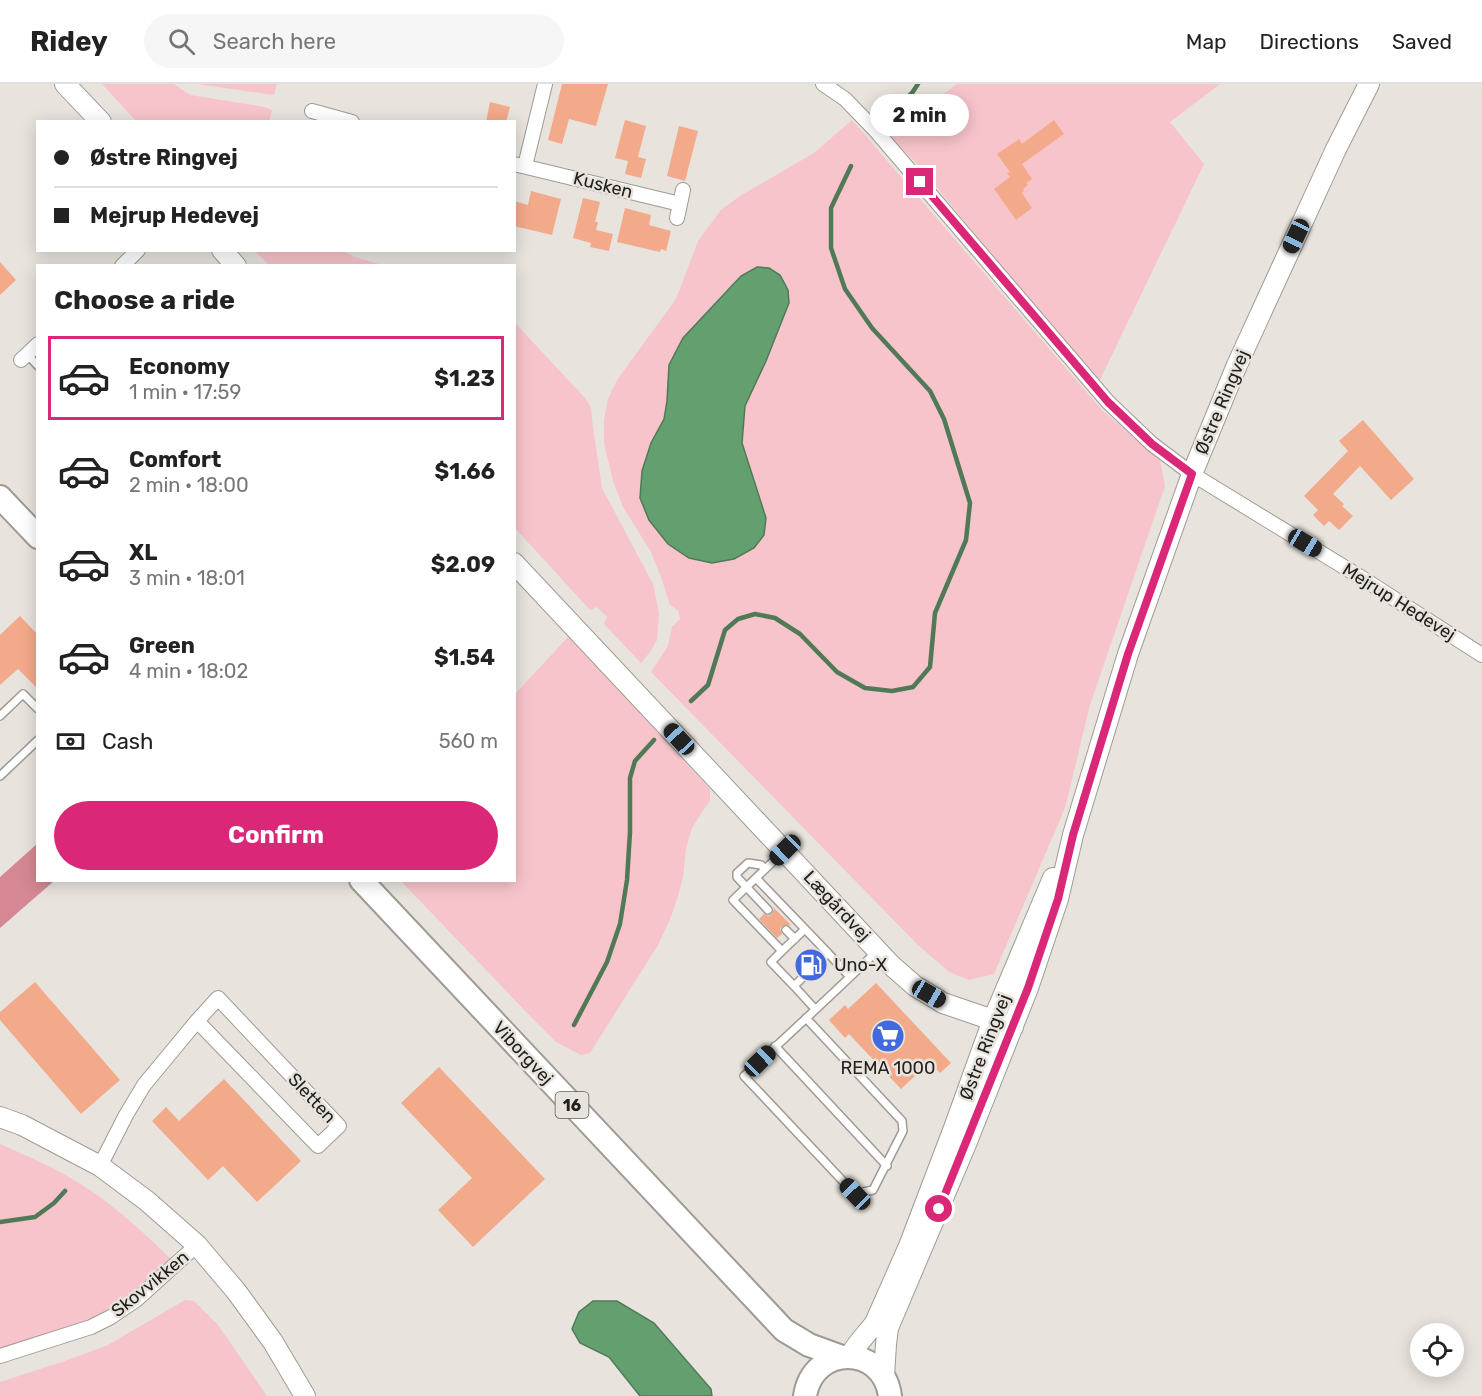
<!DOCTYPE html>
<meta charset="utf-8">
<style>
:root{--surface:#fff;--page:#f6f6f6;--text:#222;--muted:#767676;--line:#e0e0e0;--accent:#db2777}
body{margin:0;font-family:Rubik,sans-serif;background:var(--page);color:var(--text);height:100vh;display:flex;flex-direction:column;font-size:22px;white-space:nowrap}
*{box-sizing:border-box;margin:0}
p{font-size:20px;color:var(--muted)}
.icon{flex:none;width:33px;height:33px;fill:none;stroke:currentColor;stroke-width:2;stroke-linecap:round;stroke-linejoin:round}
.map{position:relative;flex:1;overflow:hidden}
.panel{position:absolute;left:36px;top:180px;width:480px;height:618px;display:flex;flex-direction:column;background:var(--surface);border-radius:0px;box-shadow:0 3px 15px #0003}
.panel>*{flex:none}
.hud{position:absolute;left:36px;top:36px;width:480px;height:132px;border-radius:0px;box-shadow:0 3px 15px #0003;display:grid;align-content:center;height:132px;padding:0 18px;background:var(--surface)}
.tools{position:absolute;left:1410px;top:1239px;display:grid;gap:12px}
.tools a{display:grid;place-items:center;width:54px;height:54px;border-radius:50%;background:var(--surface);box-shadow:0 3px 15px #0003;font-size:30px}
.end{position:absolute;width:27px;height:27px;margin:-14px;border:8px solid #db2777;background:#fff;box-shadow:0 0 0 3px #fff}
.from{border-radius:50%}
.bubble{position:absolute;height:42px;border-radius:21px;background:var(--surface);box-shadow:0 3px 15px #0003;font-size:20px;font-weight:700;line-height:42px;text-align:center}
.car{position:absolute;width:18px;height:36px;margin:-18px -9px;border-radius:8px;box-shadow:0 0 4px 2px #0007;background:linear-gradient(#222 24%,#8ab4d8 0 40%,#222 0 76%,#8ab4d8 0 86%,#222 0)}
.hud b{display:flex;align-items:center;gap:21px;height:57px;font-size:22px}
.hud b+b{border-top:2px solid var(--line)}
.hud i{width:15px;height:15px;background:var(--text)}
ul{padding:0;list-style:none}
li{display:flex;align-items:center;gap:18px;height:84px;margin:0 12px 9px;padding:0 6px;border:3px solid transparent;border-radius:0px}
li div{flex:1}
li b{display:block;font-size:22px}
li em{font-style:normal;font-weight:700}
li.on{border-color:var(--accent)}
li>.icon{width:54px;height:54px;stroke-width:1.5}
h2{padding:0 18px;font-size:27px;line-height:72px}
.pay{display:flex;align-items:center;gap:15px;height:66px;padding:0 18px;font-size:22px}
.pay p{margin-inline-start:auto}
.action{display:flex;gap:12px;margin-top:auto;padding:12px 18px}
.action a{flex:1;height:69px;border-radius:36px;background:var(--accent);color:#fff;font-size:24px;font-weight:700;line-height:69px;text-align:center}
header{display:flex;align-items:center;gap:36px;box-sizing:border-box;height:84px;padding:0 30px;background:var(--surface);border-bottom:2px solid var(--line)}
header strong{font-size:28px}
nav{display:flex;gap:33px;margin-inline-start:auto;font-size:21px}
.search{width:420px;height:54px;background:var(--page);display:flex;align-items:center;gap:15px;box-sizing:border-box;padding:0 21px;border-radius:33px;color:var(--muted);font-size:22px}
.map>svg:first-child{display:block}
</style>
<header>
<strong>Ridey</strong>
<div class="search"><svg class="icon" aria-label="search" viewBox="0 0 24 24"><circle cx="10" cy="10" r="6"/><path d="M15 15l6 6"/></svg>Search here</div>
<nav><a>Map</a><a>Directions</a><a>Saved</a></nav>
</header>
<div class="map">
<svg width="1482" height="1312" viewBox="0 0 1482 1312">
<rect width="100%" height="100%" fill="#e8e3dd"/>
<path fill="#f7c4cb" d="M102,0H174L190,11L265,23L272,26L269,37H136Z
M197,0H277L274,11Z
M957,0H1220L1170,38L1204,80L1098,300L919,82L888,50Z
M852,36L1102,326L1160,376L1165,402L1090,621L1065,724L994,890L969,896L949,888L917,860L651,588L668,562L672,543L680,535L678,526L670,521L661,493L651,468L623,423L613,397L604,359V336L608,315L617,296L676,215L698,157L721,126L740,112L814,69Z
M255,167H343L355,173L382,181H269Z
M515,239L586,315L591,324L593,344L602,404L653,500L659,529L657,556L650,568L641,579L604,540L607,533L597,523L590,526L515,444Z
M569,552L710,705V717L702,728L692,744L686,764L683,793L678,812L671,833L658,861L590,969L581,971L556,958L532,934L401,797L514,796L515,610Z
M0,1060C27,1072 54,1083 79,1099C113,1120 142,1147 171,1175C157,1190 143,1204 126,1216C89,1241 42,1251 0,1264Z
M185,1216L194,1217L218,1241L267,1312H0V1298L65,1277L108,1261Z"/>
<path fill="#d58893" d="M37,760L38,796L54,797L0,844V793Z"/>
<path fill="#64a06f" stroke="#507a57" stroke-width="1.5" d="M757,183L769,184L780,191L788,206L789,219L766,277L745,322L742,359L766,434L764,451L754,464L734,475L712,479L689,474L668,460L649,436L640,414L642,387L651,359L664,335L667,317L669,281L683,254L741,192Z
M593,1217H617L654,1239L711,1305L712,1312H640L609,1273L580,1259L572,1245L579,1228Z"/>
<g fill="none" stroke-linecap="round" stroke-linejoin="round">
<path stroke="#507a57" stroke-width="4.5" d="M892,28L912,9L918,0
M691,617L708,601L725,546L738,535L755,530L775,534L800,550L837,588L865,604L892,607L913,603L930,583L935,529L966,456L970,419L944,335L930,307L872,244L845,205L831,164V124L851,82
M574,941L607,878L620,840L627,796L630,748V694L635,677L654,656
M0,1138L35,1133L54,1119L65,1107"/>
</g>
<path fill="#f2aa8a" d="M562,0H608L596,42L569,35L562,60L548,56Z
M490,18L510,23L506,38H486Z
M625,36L646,42L638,73L646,75L641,94L625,90L628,77L615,74Z
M1054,36L1064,50L1022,80L1032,95L1026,99L1028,101L1023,105L1024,107L1022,109L1032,124L1016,136L994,105L1010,93L1007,89L1010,88L997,70L1019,55L1022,60Z
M679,42L698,47L685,97L667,92Z
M531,107L561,115L552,151L514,142V117L528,121Z
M583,114L600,118L595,138H598L596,146L613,150L609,167L590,163L591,159L573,154Z
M625,124L651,131L649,141L671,147L666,167L661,165L660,168L617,158Z
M0,178L16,196L0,211Z
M1363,336L1414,395L1391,416L1360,382L1333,410L1344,420L1342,422L1353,432L1339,446L1329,437L1324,442L1313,431L1318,426L1304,412L1348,367L1339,357Z
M20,532L38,551V605L18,585L0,601V551Z
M772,822L791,841L782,842L780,845L782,850L777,854L759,835L764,830L769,832L772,830L774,825Z
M807,865L815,874L804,884L796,875Z
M35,898L120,996L81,1030L0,936V928Z
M876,899L951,979L940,989L930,978L901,1005L849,950L845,954L829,936L845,921L848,925Z
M439,983L545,1095L473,1163L438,1126L472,1094L401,1019Z
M224,995L301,1077L257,1118L223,1082L208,1096L152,1037L166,1023L179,1037Z"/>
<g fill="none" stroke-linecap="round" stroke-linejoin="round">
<defs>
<path id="lane" d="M27,270L38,282
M0,632L23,610L38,625
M0,692L38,656
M783,768L733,816L782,867L805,845
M765,785L761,781L748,779L737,789V793L768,826
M756,794L828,869L794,902L771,878L782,867
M786,846L795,855
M828,869L850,893
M794,902L815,925
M806,934L902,1037L903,1047L873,1106L855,1110L744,992C788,951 833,910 876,868
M775,962L887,1082"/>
<path id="street" d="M823,0L845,15L876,47L1108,318L1152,360L1192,390L1362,494L1482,571
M312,27L352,38
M514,80L680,120
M525,82L545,0
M677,134L683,106
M122,182L138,166
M21,276L38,260
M100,1082L126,1031L144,1001L197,937L218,914L339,1042L318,1062L197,937
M0,1272L91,1243L111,1233L136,1216L197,1161"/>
<path id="secondary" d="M65,0L101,38
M222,166L236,182
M514,479L891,881L915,902L943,919L1013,943
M0,1033L22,1041L100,1082L147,1117L197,1161L236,1207L273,1258L305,1312
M850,1272C857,1259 866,1251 875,1239L909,1162L954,1044L993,936L1053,794
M884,1293L886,1260L888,1244L966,1060L1028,904L1058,815L1073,751L1128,570L1192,390L1237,281L1336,65L1369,0"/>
<path id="primary" d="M0,413L38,453
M361,796L784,1246L809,1261L842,1273
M805,1312C813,1260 883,1260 890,1312"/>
</defs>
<use href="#lane" stroke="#9f9b94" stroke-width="10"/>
<use href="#street" stroke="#9f9b94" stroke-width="16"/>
<use href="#secondary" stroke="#9f9b94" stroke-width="22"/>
<use href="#primary" stroke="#9f9b94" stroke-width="26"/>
<use href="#lane" stroke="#fff" stroke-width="7"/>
<use href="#street" stroke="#fff" stroke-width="14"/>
<use href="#secondary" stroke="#fff" stroke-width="20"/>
<use href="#primary" stroke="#fff" stroke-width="22"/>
</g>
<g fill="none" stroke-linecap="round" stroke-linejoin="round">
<path stroke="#db2777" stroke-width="8" d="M920,98L1108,318L1152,360L1192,390L1128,570L1073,751L1058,815L1028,904L939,1125"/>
</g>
<defs>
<symbol id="fuel-disc" viewBox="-11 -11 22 22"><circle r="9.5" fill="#426adc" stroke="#e8e3dd"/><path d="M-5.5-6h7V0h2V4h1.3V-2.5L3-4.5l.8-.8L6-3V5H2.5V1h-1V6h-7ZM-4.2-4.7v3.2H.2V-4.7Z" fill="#fff"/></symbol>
<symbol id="supermarket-disc" viewBox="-11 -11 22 22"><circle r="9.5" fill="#426adc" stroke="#e8e3dd"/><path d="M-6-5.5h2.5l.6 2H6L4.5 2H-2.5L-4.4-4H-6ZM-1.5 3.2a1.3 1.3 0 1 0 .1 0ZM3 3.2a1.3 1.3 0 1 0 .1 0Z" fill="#fff"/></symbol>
</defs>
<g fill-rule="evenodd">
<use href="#fuel-disc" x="792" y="862" width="38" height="38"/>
<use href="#supermarket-disc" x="869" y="933" width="38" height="38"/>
</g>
<g text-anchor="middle" stroke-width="5" stroke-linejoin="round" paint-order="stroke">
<rect fill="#e8e3dd" stroke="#5d5b57" stroke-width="1.5" x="555.5" y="1008" width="33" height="26" rx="4.5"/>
<g font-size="16" font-weight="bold" fill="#22211e">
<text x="572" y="1027">16</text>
</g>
<g font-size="18" fill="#22211e" stroke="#e8e3dd">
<text transform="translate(603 101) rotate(14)" y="6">Kusken</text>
<text transform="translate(1222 318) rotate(-67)" y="6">Østre Ringvej</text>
<text transform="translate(1399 518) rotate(32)" y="6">Mejrup Hedevej</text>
<text transform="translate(837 822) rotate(47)" y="6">Lægårdvej</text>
<text transform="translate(985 963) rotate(-69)" y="6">Østre Ringvej</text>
<text transform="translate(523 969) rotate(47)" y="6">Viborgvej</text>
<text transform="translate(312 1014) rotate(47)" y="6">Sletten</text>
<text transform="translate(150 1200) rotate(-39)" y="6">Skovvikken</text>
</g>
<g font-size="18" fill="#22211e" stroke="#e8e3dd" text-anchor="start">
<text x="834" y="887">Uno-X</text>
<text x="888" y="990" text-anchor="middle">REMA 1000</text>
</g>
</g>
</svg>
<div class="tools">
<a><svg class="icon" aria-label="locate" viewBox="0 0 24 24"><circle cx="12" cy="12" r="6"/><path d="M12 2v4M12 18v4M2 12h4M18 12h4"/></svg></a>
</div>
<i class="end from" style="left:939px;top:1125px"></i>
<i class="end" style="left:920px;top:98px"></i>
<div class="bubble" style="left:870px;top:10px;width:99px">2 min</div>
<i class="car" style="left:1296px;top:152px;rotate:205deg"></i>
<i class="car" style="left:1305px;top:459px;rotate:121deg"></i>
<i class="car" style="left:679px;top:655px;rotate:317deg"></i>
<i class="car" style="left:785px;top:766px;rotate:226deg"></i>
<i class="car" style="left:929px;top:910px;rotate:120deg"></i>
<i class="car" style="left:760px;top:977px;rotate:46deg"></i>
<i class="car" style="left:855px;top:1110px;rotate:316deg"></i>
<div class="hud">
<b><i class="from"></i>Østre Ringvej</b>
<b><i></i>Mejrup Hedevej</b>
</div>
<section class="panel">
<h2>Choose a ride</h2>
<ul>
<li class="on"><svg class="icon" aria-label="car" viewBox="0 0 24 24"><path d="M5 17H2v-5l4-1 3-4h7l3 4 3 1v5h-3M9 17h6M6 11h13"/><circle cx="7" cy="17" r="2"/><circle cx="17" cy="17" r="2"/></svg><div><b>Economy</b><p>1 min · 17:59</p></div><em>$1.23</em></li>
<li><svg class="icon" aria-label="car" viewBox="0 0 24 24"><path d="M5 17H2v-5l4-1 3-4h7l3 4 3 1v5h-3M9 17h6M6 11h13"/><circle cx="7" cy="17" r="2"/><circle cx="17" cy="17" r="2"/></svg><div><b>Comfort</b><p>2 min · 18:00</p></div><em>$1.66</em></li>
<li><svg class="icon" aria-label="car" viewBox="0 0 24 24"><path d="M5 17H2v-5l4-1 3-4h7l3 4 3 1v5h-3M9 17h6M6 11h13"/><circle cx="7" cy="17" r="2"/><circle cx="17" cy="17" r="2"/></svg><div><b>XL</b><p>3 min · 18:01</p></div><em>$2.09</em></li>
<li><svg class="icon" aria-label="car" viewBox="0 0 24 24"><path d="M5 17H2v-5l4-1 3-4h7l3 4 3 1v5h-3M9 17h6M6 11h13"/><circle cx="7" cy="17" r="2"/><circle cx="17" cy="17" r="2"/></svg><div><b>Green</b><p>4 min · 18:02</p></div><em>$1.54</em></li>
</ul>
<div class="pay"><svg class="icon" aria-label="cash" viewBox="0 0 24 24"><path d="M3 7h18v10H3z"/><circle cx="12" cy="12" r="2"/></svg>Cash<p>560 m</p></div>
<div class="action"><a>Confirm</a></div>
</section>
</div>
